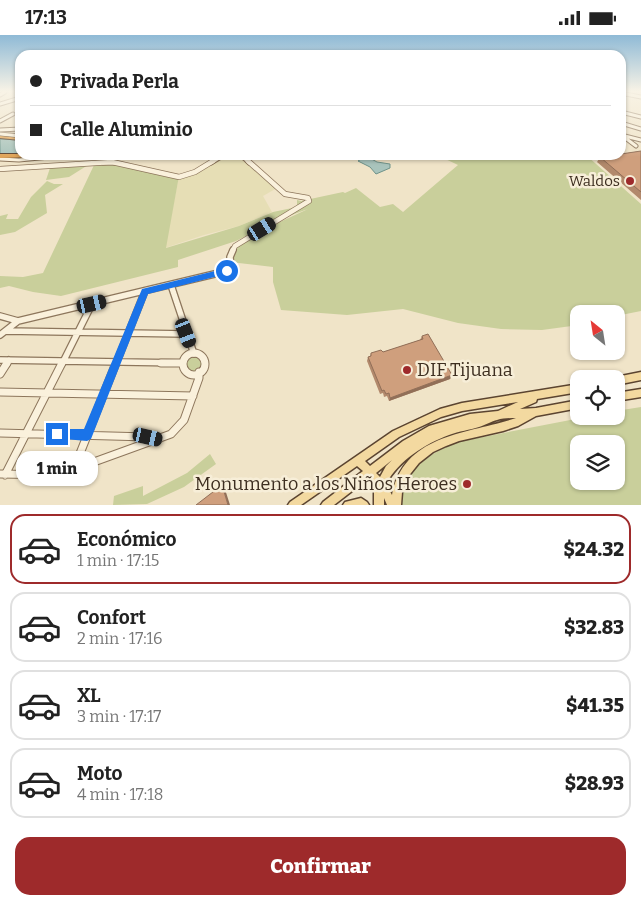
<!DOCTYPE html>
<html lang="es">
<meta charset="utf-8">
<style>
:root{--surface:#fff;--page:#f2f2f2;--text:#222;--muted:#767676;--line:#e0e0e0;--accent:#9e2a2b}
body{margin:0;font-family:Bitter,serif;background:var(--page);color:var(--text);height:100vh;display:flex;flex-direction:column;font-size:19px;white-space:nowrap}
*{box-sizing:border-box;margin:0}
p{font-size:16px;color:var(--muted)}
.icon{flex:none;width:28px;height:28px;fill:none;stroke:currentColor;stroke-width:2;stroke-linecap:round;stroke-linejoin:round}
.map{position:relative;height:470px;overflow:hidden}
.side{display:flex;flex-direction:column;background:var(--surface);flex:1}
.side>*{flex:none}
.top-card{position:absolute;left:15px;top:15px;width:611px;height:110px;border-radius:15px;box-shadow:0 1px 4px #0004;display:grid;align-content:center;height:110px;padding:0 15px;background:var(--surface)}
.needle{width:32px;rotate:330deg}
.controls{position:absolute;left:570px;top:270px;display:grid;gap:10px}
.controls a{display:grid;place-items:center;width:55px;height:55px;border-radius:10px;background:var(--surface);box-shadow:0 1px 4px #0004;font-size:25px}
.end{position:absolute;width:22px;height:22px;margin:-11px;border:6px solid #1a73e8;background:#fff;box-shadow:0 0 0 2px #fff}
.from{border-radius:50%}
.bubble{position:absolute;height:35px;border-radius:15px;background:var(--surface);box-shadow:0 1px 4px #0004;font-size:16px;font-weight:800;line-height:35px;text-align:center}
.car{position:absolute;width:15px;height:30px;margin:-15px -8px;border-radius:6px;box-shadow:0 0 4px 1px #0007;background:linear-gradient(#222 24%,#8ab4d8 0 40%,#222 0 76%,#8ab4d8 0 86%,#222 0)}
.top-card b{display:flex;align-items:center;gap:18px;height:48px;font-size:19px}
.top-card b+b{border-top:1px solid var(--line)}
.top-card i{width:12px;height:12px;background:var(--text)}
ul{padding:9px 0 0;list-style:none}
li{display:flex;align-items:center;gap:15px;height:70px;margin:0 10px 8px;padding:0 5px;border:2px solid var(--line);border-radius:15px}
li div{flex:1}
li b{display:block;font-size:19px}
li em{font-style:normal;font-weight:800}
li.on{border-color:var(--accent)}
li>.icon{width:45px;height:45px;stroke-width:1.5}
.cta{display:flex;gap:10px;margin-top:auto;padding:10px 15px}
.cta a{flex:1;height:58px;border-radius:15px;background:var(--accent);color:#fff;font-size:20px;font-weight:800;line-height:58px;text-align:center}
.status{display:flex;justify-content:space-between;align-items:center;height:35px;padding:0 25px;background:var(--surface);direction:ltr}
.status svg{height:14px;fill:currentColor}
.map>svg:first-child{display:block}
</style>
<div class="status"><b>17:13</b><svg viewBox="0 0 49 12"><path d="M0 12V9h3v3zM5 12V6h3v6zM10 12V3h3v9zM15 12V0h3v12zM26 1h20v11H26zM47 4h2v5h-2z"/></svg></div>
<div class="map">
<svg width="641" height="470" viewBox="0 0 641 470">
<rect width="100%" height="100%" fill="#f0e4c8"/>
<path fill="#e6deb5" d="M225,120L244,123L277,153L263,161L272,177L239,191L204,200L165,213L179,141L183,142Z"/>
<path fill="#c9cf9b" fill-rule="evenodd" d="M437,120H586L641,169V276L616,281V279H579V290L542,295L501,294L458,288L403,274L347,280L281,275L273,247V232L230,227L236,211L256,198L308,174L278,185L236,206L178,225V232L61,261L33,257L9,251L0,253V241L23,242L43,238L95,128L107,127L179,141L166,213L239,191L273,177L297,172V165L301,166L343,157L345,158L356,153L380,172L393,169L403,177L458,130Z
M88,130L69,142L46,145L50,133Z
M47,146L54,149H63L45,160L47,178L15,197L0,200V181L8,179L6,184H18L31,162Z
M185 328a9 9 0 1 1 18 0a9 9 0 1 1-18 0Z
M641,372V470H402C397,439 433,416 457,407L591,381H616V376ZM579,409H616V446H579Z
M210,419L216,429L184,452L147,469L113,470L114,461L143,451V461L187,438Z"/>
<path fill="#a9c4bc" stroke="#6f938a" d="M0,104L20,105V119H0Z
M366,121L377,127L390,129V133L376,139L370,132L358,126Z"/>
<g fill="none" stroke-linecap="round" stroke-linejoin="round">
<defs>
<path id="minor-far3" d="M621,58L641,62
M0,60L5,57
M0,69L20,63
M621,69L624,57
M621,77L641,82
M0,86L13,79
M621,88L641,94
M0,95L20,94
M0,99L20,101
M621,100L641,105
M624,102L636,111
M233,120L244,123L249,128
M0,124L19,125L70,120
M103,128H114
M211,128L224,120"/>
<path id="minor-far2" d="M0,134L112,127L179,142L195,137L213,126
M232,217L235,211L309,166L308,163L285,159L248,126"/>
<path id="minor-far1" d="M171,250L194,319
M0,281L18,286
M6,296L186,299
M0,300L18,286L227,236L231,233L230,222L233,215
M0,325L183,328
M7,329L9,325
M62,329L92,269
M116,329L145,256"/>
<path id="minor" d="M183 329a11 11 0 1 1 22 0a11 11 0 1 1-22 0Z
M161,328H183
M0,339L7,328
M0,357L193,361
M0,398L148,402L159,404
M73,436L116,328
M0,439L58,440L171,399L184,385L199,343V337
M5,440L62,328"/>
<path id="major" d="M641,337V345L616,350V344H613L616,342Z
M579,349V357L537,364L536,367L520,374L536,373L579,365V373L536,381L518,391L503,396L459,406L446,411L433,417L419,428L407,443L402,457L401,470H387L384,463V470H374V457L376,451L369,443L334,470H321L323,467L363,436L357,431L301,470H288L290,467L393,396L440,374L462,368ZM518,367L498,376L470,379L429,391L403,406L370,431L365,426L399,402L441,382L462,376ZM516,383C469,399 404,398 392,460L386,449C399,425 425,409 449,400C459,396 470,395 479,392C485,390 492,386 497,385C503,383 510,383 516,383ZM392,425L386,431L380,442L376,438Z
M641,354V362L616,366V358Z
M361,463L367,467L369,470H343L345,467Z"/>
<path id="highway" d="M0,101L20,103V105L0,103Z
M0,119H20V120H45L42,122L0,123Z"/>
</defs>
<use href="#minor-far3" stroke="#8d765c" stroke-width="5"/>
<use href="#minor-far2" stroke="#8d765c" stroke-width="6"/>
<use href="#minor-far1" stroke="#8d765c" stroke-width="8"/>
<use href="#minor" stroke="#8d765c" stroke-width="9"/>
<use href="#major" stroke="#5b4430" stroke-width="3"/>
<use href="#highway" stroke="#5b4430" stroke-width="2"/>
<use href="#minor-far3" stroke="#faf1dc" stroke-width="3"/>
<use href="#minor-far2" stroke="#faf1dc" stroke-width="4.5"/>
<use href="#minor-far1" stroke="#faf1dc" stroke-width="5.5"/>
<use href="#minor" stroke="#faf1dc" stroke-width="7"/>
<use href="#major" fill="#f3d9a0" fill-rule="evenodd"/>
<use href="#highway" fill="#e0a458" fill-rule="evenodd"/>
</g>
<path fill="#b2896c" d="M641,116V165L597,127L600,122Z
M422,301L452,340L450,344L389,366L387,361L384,362L383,358L380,359L367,326L368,322H370L371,318L383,317L420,305Z"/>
<path fill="#916f58" d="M452,340L450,344L389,366L390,363Z
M222,450L224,451L230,470H228Z"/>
<path fill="#cf9f7d" stroke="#916f58" d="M641,116V157L600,122L621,120V119Z
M428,299L452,340L390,363L389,358L386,359L384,355L382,356L368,322L371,321V318L381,315L383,317L423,304L422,301Z
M222,450L228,470H196Z"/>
<linearGradient id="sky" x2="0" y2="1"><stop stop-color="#8fbad6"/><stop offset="0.46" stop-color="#f8f3e6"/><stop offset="1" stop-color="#f8f3e6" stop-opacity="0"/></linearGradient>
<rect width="641" height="122" fill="url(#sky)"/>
<path fill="#1a73e8" d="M227,233L230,234V238L148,259L91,404L87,406L53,403L51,399L53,395L57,394H84L142,254Z"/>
<g fill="#9e2a2b" stroke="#f7eed8" stroke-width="2">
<circle cx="630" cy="146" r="5"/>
<circle cx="407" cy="335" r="5"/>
<circle cx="467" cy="449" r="5"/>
</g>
<g text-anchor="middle" stroke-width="5" stroke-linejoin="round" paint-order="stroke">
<g font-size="15" fill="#3d2e20" stroke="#f7eed8" text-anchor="end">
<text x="620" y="151">Waldos</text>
</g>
<g font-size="18" fill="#3d2e20" stroke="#f7eed8" text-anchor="start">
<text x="417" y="341">DIF Tijuana</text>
<text x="457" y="455" text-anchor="end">Monumento a los Niños Heroes</text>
</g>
</g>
</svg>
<div class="controls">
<a><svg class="needle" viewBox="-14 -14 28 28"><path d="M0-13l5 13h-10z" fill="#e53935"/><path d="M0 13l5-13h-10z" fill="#767676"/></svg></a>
<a><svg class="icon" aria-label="locate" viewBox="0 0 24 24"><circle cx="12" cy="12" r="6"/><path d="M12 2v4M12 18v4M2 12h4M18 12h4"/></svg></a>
<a><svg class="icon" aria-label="layers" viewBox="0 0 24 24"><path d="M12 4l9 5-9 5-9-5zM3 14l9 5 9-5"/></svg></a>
</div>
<i class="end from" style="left:227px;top:236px"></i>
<i class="end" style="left:57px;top:399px"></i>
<div class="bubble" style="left:16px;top:416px;width:82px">1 min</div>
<i class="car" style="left:262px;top:194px;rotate:59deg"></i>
<i class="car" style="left:92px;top:269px;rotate:77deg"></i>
<i class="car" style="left:186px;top:298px;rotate:159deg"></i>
<i class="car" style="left:148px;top:402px;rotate:103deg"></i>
<div class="top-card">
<b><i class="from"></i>Privada Perla</b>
<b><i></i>Calle Aluminio</b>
</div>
</div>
<section class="side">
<ul>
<li class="on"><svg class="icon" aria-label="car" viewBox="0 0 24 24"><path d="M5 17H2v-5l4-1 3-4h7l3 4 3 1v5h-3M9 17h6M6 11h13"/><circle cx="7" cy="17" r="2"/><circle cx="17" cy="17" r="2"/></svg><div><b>Económico</b><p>1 min · 17:15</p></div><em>$24.32</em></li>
<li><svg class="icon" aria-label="car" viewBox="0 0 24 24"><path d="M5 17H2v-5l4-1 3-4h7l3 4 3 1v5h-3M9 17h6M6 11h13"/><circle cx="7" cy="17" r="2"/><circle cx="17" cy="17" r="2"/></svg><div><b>Confort</b><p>2 min · 17:16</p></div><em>$32.83</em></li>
<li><svg class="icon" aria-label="car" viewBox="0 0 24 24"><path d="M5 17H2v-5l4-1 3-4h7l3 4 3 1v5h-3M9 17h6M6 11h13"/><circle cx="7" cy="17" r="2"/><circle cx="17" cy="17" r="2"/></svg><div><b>XL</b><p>3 min · 17:17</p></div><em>$41.35</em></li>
<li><svg class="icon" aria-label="car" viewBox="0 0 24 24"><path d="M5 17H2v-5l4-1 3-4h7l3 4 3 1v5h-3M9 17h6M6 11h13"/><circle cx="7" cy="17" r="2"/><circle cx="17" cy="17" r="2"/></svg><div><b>Moto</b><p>4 min · 17:18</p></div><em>$28.93</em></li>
</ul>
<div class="cta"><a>Confirmar</a></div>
</section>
